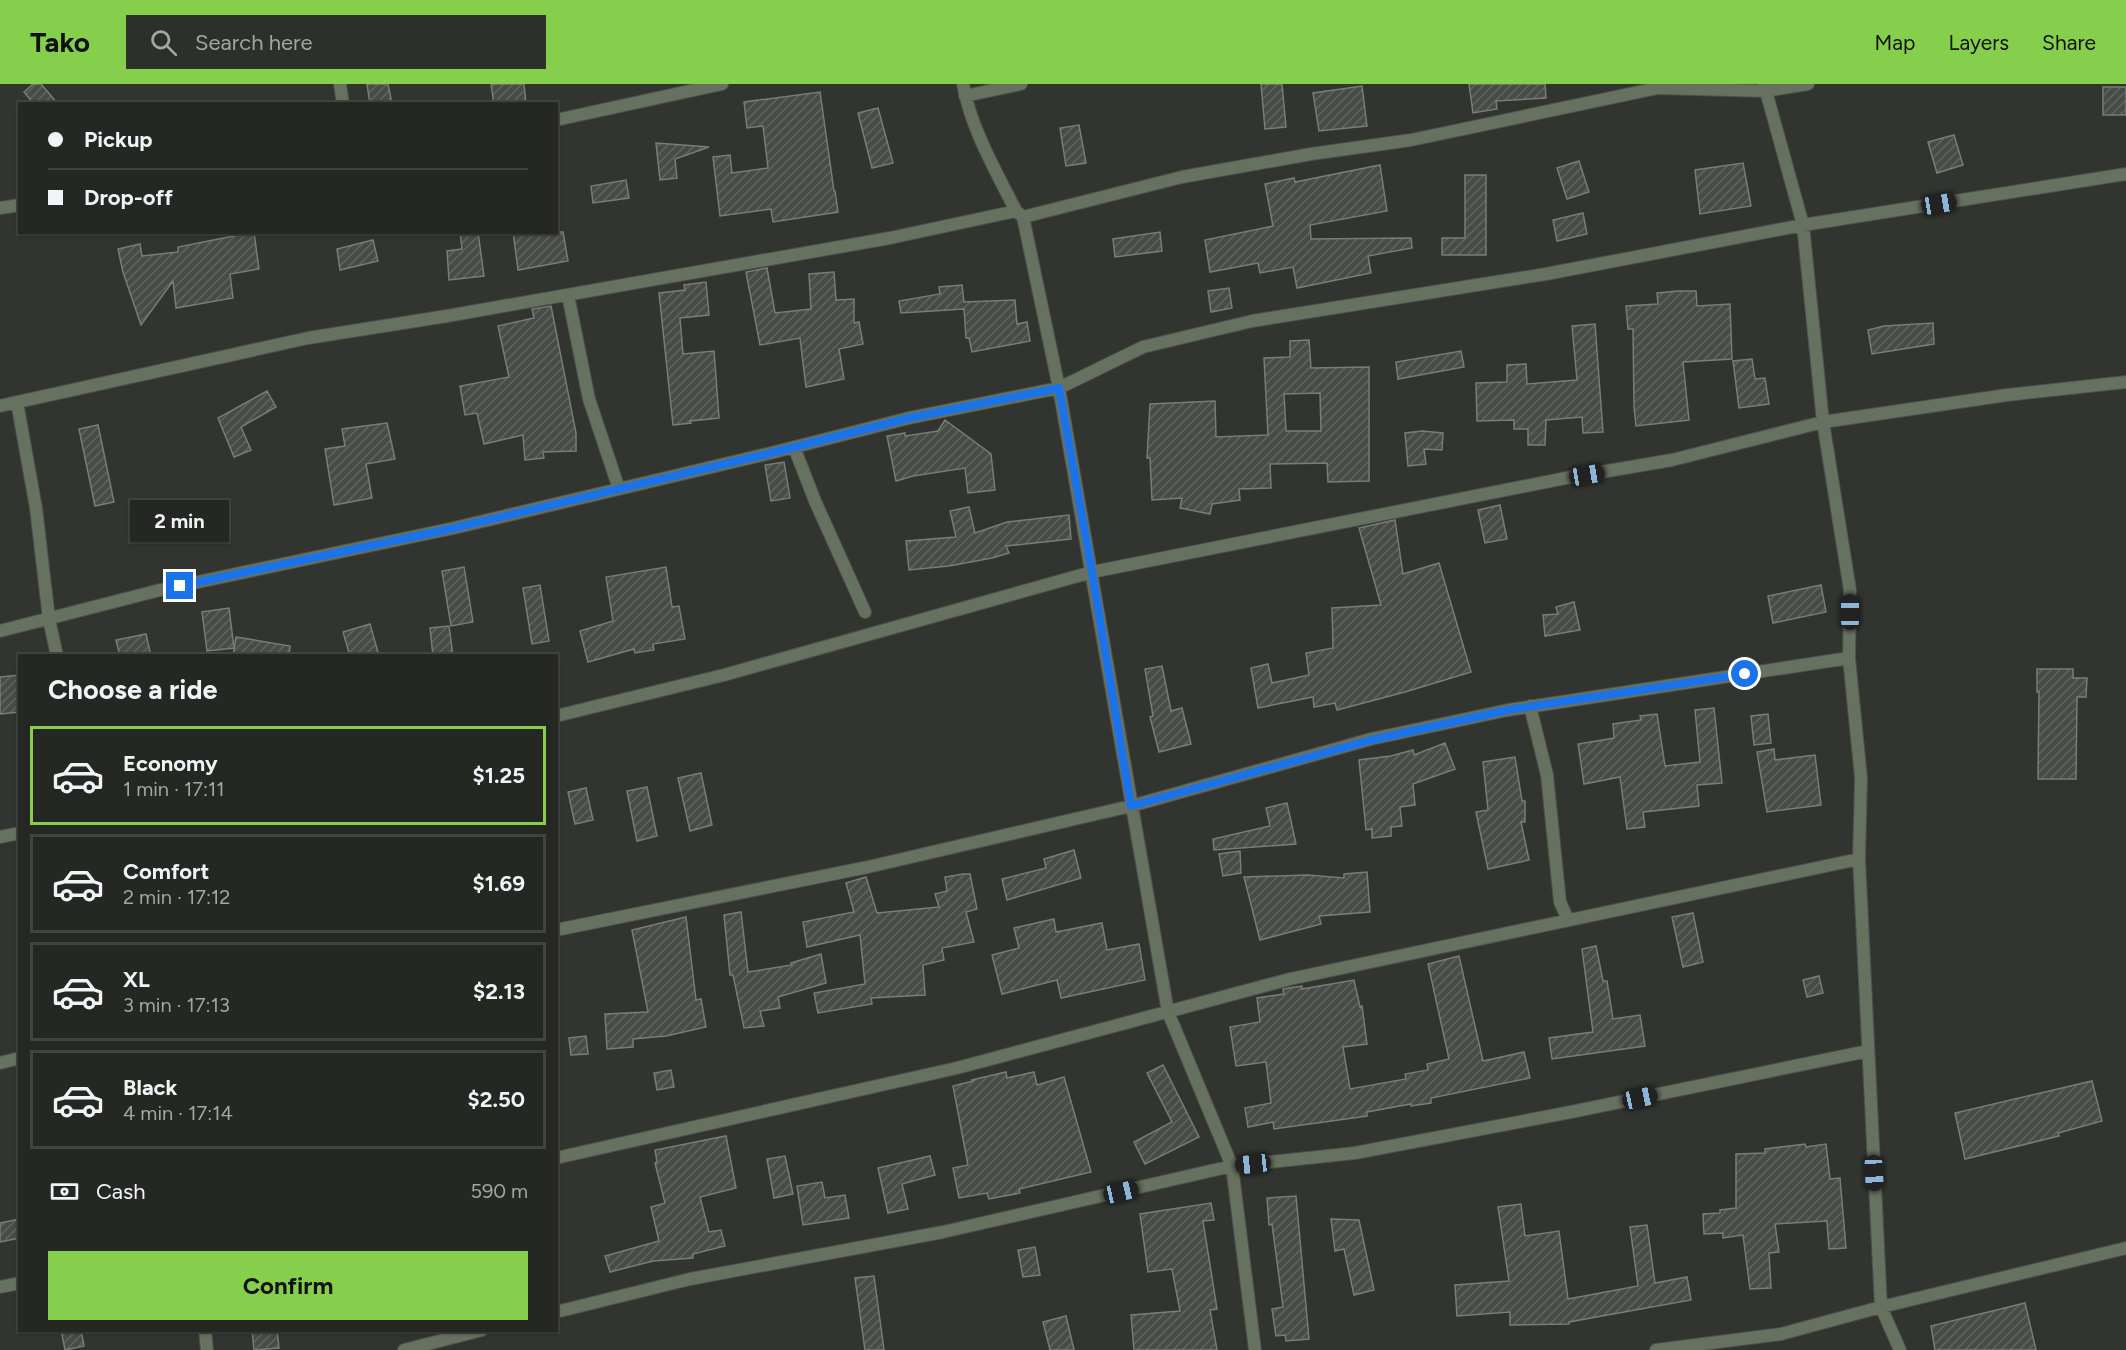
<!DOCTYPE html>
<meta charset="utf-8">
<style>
:root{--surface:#252723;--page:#2d2f2b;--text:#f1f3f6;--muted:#a3a5a6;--line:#424441;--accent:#86cf4c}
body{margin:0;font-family:Figtree,sans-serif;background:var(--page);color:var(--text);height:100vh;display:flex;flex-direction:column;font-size:22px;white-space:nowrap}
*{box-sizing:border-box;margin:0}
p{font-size:20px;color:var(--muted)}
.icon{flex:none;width:33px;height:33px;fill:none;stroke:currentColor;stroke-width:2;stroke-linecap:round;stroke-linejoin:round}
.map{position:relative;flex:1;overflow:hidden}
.details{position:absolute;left:18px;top:570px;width:540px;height:678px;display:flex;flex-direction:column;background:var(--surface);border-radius:0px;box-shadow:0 2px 4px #0004,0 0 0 2px var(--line)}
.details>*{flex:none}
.top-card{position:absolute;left:18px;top:18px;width:540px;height:132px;border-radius:0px;box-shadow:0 2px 4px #0004,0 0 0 2px var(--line);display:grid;align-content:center;height:132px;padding:0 30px;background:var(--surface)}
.end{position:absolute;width:27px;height:27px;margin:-14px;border:8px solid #1a73e8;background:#fff;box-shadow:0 0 0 3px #fff}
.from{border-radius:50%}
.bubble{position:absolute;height:42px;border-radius:0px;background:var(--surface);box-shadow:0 2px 4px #0004,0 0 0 2px var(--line);font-size:20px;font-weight:700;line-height:42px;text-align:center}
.car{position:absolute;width:18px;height:36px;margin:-18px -9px;border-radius:8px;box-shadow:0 0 4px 2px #0007;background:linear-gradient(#222 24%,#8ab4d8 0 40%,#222 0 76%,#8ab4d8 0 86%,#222 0)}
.top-card b{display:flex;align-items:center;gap:21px;height:57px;font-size:22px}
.top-card b+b{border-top:2px solid var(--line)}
.top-card i{width:15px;height:15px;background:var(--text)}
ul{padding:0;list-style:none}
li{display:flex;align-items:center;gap:18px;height:99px;margin:0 12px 9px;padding:0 18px;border:3px solid var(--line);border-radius:0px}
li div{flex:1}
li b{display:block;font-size:22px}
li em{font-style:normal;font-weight:700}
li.current{border-color:var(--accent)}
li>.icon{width:54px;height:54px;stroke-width:1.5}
h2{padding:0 30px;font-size:27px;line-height:72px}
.pay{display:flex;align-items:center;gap:15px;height:66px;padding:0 30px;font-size:22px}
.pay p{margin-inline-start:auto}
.primary-button{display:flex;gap:12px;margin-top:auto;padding:12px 30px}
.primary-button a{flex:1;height:69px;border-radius:0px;background:var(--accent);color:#111;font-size:24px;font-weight:700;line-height:69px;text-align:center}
header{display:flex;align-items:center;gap:36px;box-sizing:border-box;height:84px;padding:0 30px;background:var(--accent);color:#111}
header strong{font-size:28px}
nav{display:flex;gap:33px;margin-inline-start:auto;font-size:21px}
.search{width:420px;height:54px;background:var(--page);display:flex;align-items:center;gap:15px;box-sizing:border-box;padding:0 21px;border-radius:0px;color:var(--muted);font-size:22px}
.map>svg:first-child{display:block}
</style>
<header>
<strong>Tako</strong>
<div class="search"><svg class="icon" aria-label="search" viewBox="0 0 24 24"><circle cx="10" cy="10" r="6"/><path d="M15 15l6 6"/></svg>Search here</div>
<nav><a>Map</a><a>Layers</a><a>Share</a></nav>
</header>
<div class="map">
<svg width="2126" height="1266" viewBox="0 0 2126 1266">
<defs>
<pattern id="building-hatch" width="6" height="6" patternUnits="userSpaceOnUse" patternTransform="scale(1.5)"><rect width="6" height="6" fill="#484b46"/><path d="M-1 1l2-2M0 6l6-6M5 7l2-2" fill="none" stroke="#626460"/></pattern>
</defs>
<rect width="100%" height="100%" fill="#31342f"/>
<path fill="url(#building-hatch)" stroke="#797d77" stroke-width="1.5" fill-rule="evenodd" d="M33,0H41L58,20H34L24,8Z
M367,0H388L392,20H370Z
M491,0H524L526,20H494Z
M1261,0H1282L1286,43L1265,45Z
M1469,0H1545L1546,14L1496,17L1497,25L1473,29Z
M1362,2L1367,42L1319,47L1313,9Z
M2103,3H2126V31H2103Z
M820,8L834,107H835L838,128L773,138L771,125L720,132L713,73L730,71L732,89L768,84L763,42L747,44L744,18Z
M878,24L893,79L872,84L858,29Z
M1079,41L1086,79L1066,82L1060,44Z
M1954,51L1963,81L1937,89L1928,58Z
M656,59L709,63L675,75L677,94L660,96Z
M1579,77L1589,108L1567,115L1557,84Z
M1743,79L1751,122L1700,130L1695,86Z
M1380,81L1387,127L1310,141L1311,155L1411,154L1412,164L1368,172L1371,189L1297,204L1293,183L1260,189L1258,179L1210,188L1205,156L1273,142L1265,100L1294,94L1295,98Z
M1465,91H1486V171H1442V154H1465Z
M626,96L629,114L593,119L591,102Z
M1583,129L1587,150L1557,157L1553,136Z
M254,148L259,185L230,190L233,214L176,224L173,197L141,241L123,188L118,165L140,160L142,172L178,168V163Z
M460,148H478L484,192L449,196L447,167L462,165Z
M513,148H563L568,177L518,186Z
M1160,148L1162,167L1115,173L1113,155Z
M373,156L378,177L340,186L337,165Z
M767,184L775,229L811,225L809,190L834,188L836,216L854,215V239L859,238L863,260L839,265L844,295L806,303L800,254L760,261L746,188Z
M706,198L709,231L680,234L683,270L714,267L719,334L690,337L691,339L673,341L659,209L685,206L684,201Z
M962,201L964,218L1015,216L1017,240L1027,238L1030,257L972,268L969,254H966L964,225L901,229L899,217L940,210L939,203Z
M1229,204L1232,224L1211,228L1208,207Z
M1678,207H1696L1697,222L1730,220L1732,275L1683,278L1689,336L1636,342L1634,323L1633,245H1628L1626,222L1658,220L1657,209Z
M551,222L576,349V367L543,368L544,374L525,376L523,351L484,360L477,329L465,331L460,302L509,293L498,242L534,234L532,225Z
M1933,239L1934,260L1872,270L1868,246L1884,242Z
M1595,240L1603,348L1583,349L1582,333L1546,336L1545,361H1528V345H1514V336L1477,337L1476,299L1507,298V281L1526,280L1527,300L1577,296L1572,242Z
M1309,256L1311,284L1369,283V397L1328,398L1327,379L1270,380L1271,404L1239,405L1240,416L1212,420L1210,430L1180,424L1182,414L1152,416L1150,374H1147L1150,320L1215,317L1216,353L1268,351L1264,274L1290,273V257ZM1320,309L1321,347H1286L1284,310Z
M1461,267L1464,283L1398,295L1396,278Z
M1752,275L1755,295L1765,294L1769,320L1739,324L1733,277Z
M267,307L276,323L241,343L251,366L234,373L218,334Z
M945,336L991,370L995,406L968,409L965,384L913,392L896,397L887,352L905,349V352L938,347Z
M387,339L395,375L366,380L372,414L334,421L325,365L345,362L342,345Z
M98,341L114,418L95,422L79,345Z
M1422,347L1443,349L1442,366L1424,365L1426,380L1408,382L1405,349Z
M784,378L790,414L771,417L765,381Z
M1500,421L1507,455L1485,459L1478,426Z
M969,423L975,449L1007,438L1069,431L1071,455L1006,462L1009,469L992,474L949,482L909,486L906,457L956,453L950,427Z
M1395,436L1403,490L1439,479L1471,588L1405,608L1337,626L1335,619L1314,623L1313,613L1258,624L1251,584L1268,580L1272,599L1309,591L1306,569L1333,564L1332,524L1381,521L1359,444Z
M464,483L473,538L451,542L442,487Z
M666,483L672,523L679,522L685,555L653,560L654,566L635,569L634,565L588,578L580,547L613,537L606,493Z
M540,501L549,557L532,560L523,504Z
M1821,501L1826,528L1773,539L1768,512Z
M1574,518L1580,546L1545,552L1543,531L1558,530L1556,523Z
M229,524L234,564L207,567L202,528Z
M370,540L379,572H350L343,548Z
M449,542L453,572H433L430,544Z
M146,550L151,572H120L116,556Z
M236,553L290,562L289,572H233Z
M1162,582L1171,627L1182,624L1191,660L1159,668L1150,633L1153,632L1145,585Z
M2037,585H2073V594H2087L2086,613H2077L2076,695H2038L2039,608H2037Z
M20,591V628L0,630V593Z
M1714,624L1722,699L1697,701L1699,722L1643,728L1645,743L1627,745L1620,693L1584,700L1578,660L1614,654L1613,640L1641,636L1640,632L1657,630L1665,682L1700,678L1695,626Z
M1768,630L1771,659L1754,661L1751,632Z
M1445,659L1455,685L1413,700L1415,721L1400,723L1402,742L1391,743V752L1372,754V745L1366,746L1359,676L1391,672L1413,666L1414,671Z
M1774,665L1775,676L1815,671L1821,721L1767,728L1757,668Z
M1515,673L1522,717H1525V738H1521L1529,776L1488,785L1476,728L1488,726L1483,678Z
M701,689L712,741L690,747L678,694Z
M647,703L657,752L637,757L627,707Z
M586,704L593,736L575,740L568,708Z
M1287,719L1296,760L1214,766L1213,755L1270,742L1266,724Z
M1074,766L1081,794L1007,816L1002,795L1046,784L1044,775Z
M1240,767L1241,789L1223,792L1219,770Z
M1367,788L1370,828L1319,832L1321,840L1260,856L1244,793L1308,791L1344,794V790Z
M963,790H970L977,825L966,828L974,858L942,864L944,876L923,881L925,911L871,914L872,920L818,929L814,909L865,900L860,851L807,863L803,838L854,828L846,799L866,793L877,829L939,823L935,810L947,807L945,793Z
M741,828L748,888L792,881L791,879L821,870L826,899L778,913L780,924L760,927L764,942L744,944L733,891H730L724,831Z
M1693,829L1703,878L1683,883L1672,833Z
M686,833L696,916L701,915L706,943L666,952L633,955V963L607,965L605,930L648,928L632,846Z
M1054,835L1056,848L1102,839L1107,866L1139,860L1145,896L1061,914L1057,896L1002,910L992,871L1019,864L1014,844Z
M1596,862L1603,897H1607L1613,935L1640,931L1645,962L1552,975L1549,954L1593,948L1582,865Z
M1459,872L1483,977L1524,968L1530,994L1431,1014V1019L1411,1022V1020L1367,1028V1032L1274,1045L1273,1038L1248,1043L1245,1024L1271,1019L1266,978L1236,982L1230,943L1260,938L1257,914L1284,910L1283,905L1289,904L1302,902V905L1354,896L1360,923L1362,922L1367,960L1343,963L1350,1005L1406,995L1405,990L1428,986L1427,980L1449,975L1428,880Z
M1819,892L1823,909L1807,913L1803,896Z
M586,952L588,970L571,971L569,954Z
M1163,981L1199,1053L1145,1080L1134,1058L1172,1038L1147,989Z
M671,986L674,1003L657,1006L654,989Z
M1006,988L1007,994L1034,988L1037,1001L1064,993L1091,1088L1019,1105L1020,1109L989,1115L987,1109L959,1114L953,1084L968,1081L953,1002L973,997L972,996Z
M2092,997L2102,1037L2058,1049L2059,1052L1965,1075L1955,1029Z
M726,1052L736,1104L700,1113L709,1148L721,1146L725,1162L693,1170V1174L653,1177L610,1188L605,1172L659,1157L651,1123L665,1119L655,1079L657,1078L655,1066Z
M1805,1060L1806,1063L1826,1060L1830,1095L1840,1094L1846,1164L1829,1165L1827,1137L1775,1140L1779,1168L1769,1169L1771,1204L1750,1205L1743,1151L1723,1154V1149L1704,1150L1703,1130L1720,1129V1126L1736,1124V1070L1765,1069V1065Z
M785,1072L793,1110L774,1114L767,1075Z
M930,1072L935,1091L902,1100L908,1125L888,1129L878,1084Z
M822,1098L825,1114L845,1111L849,1134L803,1141L797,1102Z
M1296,1112L1309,1255L1286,1257L1285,1251L1276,1252L1272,1225L1283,1223L1272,1140L1269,1141L1267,1114Z
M1211,1119L1214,1136L1203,1137L1217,1225L1210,1226L1217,1266H1134L1131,1231L1180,1227L1172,1185L1148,1188L1140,1130Z
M1521,1120L1525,1152L1559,1147L1568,1215L1638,1202L1630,1143L1647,1141L1655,1199L1687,1193L1691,1216L1569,1238V1240L1510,1241V1228L1457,1232L1455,1201L1509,1197L1498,1123Z
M20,1135V1154L0,1158V1139Z
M1331,1135L1359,1136L1374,1206L1354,1211L1344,1165L1335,1167Z
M1035,1163L1040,1191L1023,1193L1018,1166Z
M874,1192L884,1266H865L855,1194Z
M2025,1219L2036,1266H1935L1931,1242Z
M1066,1232L1074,1266H1050L1043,1238Z
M61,1246H81L84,1262L65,1266Z
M252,1246H277L279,1264L254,1266Z"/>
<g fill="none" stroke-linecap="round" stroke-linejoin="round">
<defs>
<path id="minor" d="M340,0L343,20
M963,0C971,45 996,87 1016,127L1023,133L1059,304L1168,928L1232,1082L1255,1266
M965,12L1021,0
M556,36L722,0
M0,124L20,121
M1023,133L1182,93L1311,70L1411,56L1658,4L1765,7L1808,0
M568,211L589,315L619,405
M17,318L36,424L49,535L57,572
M0,322L308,254L447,232L890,154L1016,127
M794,363L815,417L865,528
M0,547L160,506L454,444L771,369L909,334L1059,304L1143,263L1252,237L1546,190L1803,141L2126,90
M1530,622L1547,691L1560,818L1568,836
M556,632L724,591L1092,488L1566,394L1672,376L1823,338L2007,311L2126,298
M0,753L20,749
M556,846L868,783L1131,722L1371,655L1508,626L1849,574
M0,979L20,974
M556,1074L957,984L1290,895L1859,775
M0,1203L20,1199
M556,1228L690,1195L943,1148L1232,1082L1355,1069L1571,1028L1868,967
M205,1246L207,1266
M404,1266L482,1246
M1656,1266L1781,1250L1881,1223L1859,775L1861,694L1849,574L1850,506L1823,338L1803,141L1764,0
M1900,1266L1881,1223L2126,1164"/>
</defs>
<use href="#minor" stroke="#4d4f4b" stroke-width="14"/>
<use href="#minor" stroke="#667160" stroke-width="12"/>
</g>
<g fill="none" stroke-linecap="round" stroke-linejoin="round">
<path stroke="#1a73e8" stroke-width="8" d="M180,502L454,444L771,369L909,334L1059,304L1092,488L1131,722L1371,656L1439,641L1508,626L1745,590"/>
</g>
</svg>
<i class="end from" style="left:1745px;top:590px"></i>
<i class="end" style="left:180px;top:502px"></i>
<div class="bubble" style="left:130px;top:416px;width:99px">2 min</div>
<i class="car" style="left:1939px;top:120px;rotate:81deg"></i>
<i class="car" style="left:1587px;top:391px;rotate:80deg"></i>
<i class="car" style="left:1850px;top:528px;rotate:0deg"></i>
<i class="car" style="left:1640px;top:1014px;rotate:78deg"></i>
<i class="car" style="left:1253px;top:1080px;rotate:264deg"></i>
<i class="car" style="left:1874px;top:1089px;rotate:177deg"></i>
<i class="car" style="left:1121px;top:1108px;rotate:77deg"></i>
<div class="top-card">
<b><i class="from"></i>Pickup</b>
<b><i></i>Drop-off</b>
</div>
<section class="details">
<h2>Choose a ride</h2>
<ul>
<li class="current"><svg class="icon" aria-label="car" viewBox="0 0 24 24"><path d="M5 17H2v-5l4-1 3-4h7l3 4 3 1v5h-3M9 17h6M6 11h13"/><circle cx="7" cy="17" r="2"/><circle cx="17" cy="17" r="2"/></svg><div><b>Economy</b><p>1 min · 17:11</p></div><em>$1.25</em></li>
<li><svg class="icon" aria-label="car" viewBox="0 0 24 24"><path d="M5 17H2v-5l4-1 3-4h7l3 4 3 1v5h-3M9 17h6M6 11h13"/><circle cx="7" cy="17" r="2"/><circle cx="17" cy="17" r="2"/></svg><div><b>Comfort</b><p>2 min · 17:12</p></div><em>$1.69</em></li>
<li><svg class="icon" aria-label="car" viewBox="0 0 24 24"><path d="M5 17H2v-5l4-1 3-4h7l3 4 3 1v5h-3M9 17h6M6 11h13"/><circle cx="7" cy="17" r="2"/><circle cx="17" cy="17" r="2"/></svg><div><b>XL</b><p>3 min · 17:13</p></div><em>$2.13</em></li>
<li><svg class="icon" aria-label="car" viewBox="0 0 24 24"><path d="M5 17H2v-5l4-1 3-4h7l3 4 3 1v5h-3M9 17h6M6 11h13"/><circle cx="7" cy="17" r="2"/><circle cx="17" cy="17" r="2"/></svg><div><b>Black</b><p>4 min · 17:14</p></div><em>$2.50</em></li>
</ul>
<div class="pay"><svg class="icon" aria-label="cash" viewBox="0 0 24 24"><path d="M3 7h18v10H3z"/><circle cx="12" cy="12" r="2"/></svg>Cash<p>590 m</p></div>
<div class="primary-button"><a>Confirm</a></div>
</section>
</div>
